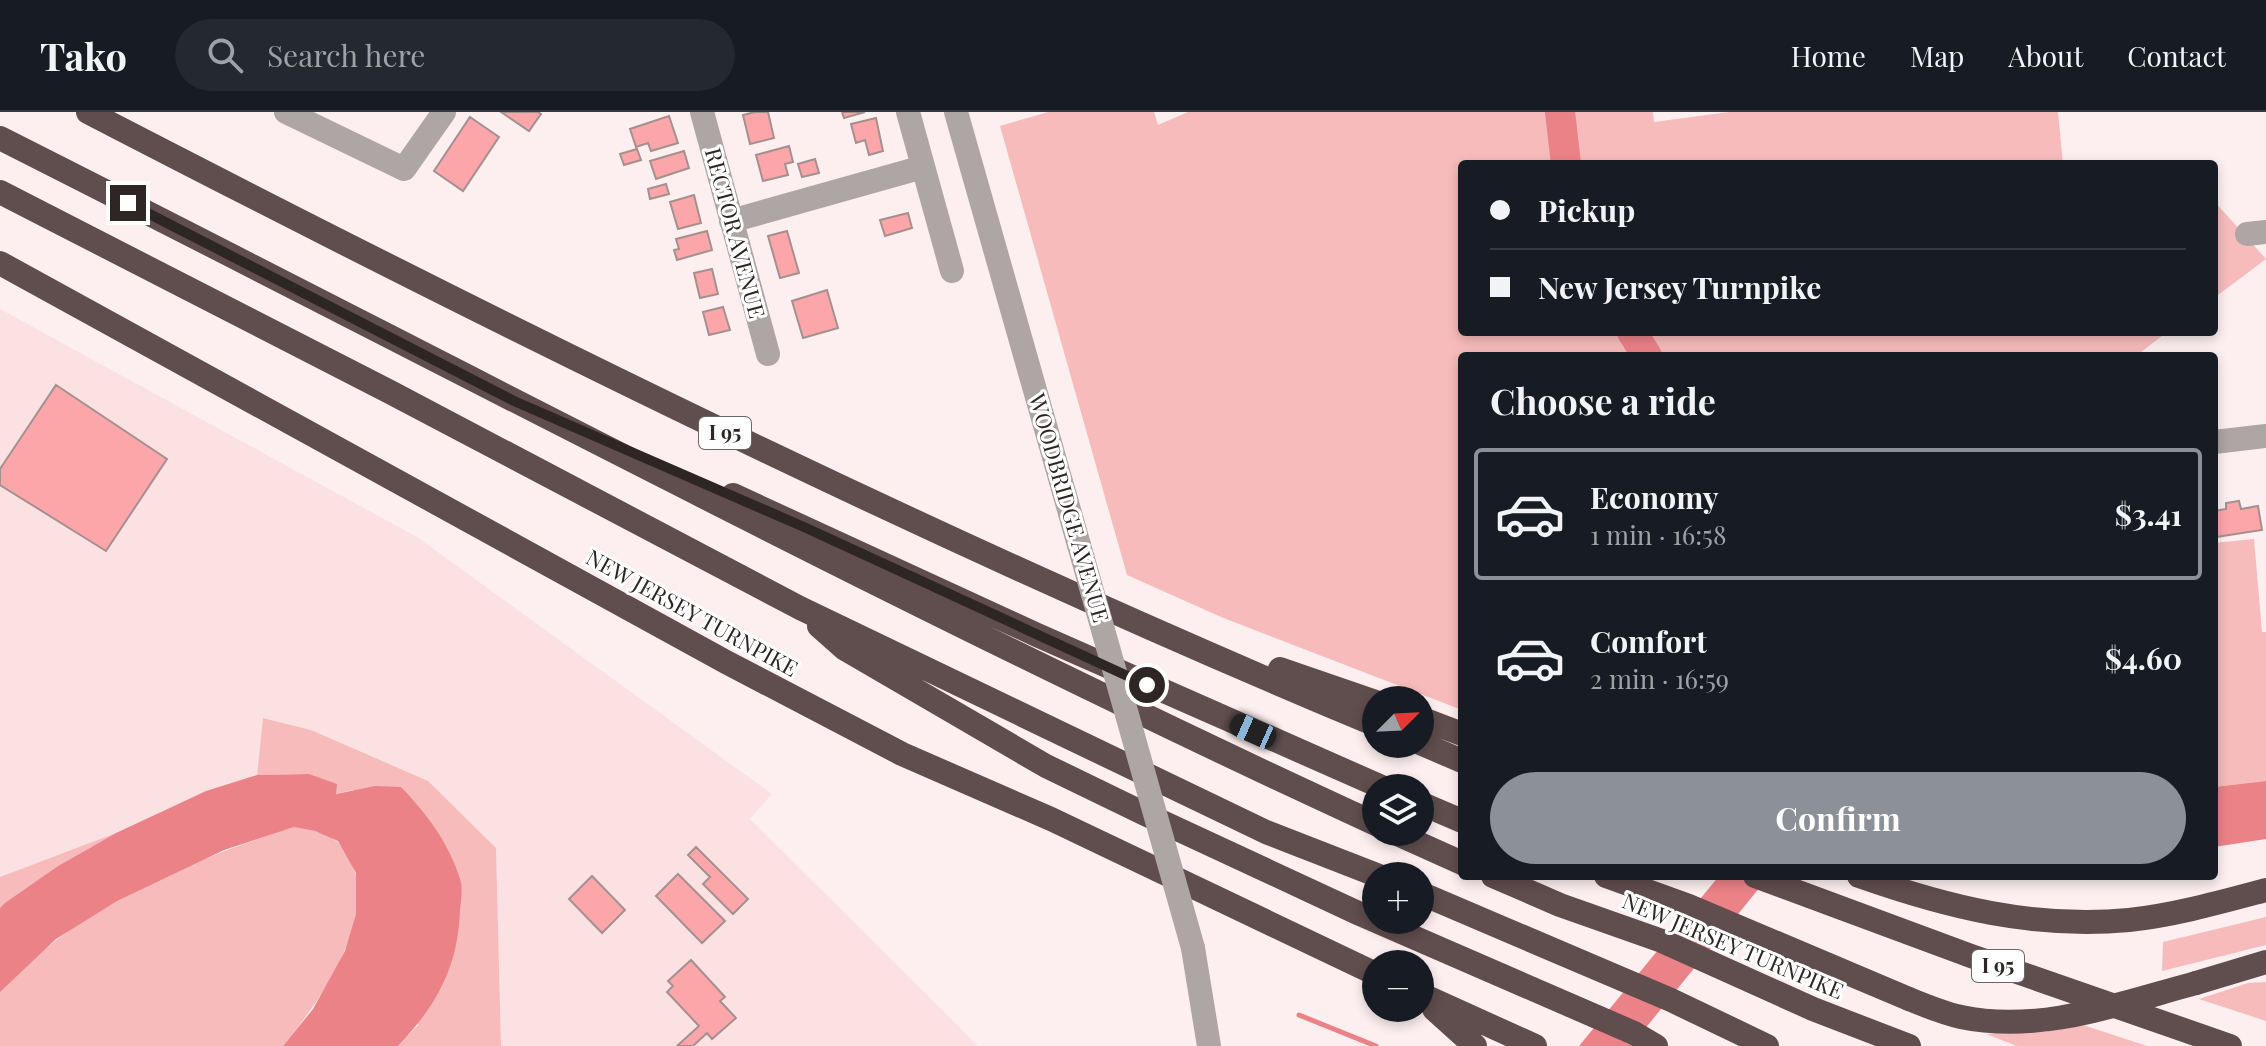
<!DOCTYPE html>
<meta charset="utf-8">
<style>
:root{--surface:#171b24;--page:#242831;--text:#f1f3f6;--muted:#9ea1a6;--line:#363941;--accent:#8c9099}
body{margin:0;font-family:"Playfair Display",serif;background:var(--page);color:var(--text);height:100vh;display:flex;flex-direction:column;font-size:30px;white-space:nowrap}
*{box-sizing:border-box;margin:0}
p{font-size:26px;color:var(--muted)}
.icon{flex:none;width:44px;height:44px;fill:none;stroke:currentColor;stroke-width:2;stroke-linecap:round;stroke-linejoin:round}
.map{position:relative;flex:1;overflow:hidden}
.details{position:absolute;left:1458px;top:240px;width:760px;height:528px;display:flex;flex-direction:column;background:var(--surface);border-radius:8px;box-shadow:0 4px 12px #0003}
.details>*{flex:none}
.banner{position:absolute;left:1458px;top:48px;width:760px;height:176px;border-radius:8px;box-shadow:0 4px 12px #0003;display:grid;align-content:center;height:176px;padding:0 32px;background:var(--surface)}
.needle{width:52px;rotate:66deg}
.fabs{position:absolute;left:1362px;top:574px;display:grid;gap:16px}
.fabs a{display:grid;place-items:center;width:72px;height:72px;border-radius:50%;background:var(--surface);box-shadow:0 4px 12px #0003;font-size:40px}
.end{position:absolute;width:36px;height:36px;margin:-18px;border:10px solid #2e2525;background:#fff;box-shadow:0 0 0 4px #fff}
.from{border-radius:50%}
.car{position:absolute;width:24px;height:48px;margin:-24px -12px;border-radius:10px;box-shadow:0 0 6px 2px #0007;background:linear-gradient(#222 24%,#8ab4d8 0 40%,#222 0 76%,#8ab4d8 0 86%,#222 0)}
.banner b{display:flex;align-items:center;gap:28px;height:76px;font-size:30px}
.banner b+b{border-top:2px solid var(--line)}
.banner i{width:20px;height:20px;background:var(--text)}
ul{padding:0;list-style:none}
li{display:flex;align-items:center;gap:24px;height:132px;margin:0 16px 12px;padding:0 16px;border:4px solid transparent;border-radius:8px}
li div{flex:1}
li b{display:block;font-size:30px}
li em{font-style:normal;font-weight:700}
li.current{border-color:var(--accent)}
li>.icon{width:72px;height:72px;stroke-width:1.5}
h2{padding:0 32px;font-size:36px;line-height:96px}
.primary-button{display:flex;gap:16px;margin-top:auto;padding:16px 32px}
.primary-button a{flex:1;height:92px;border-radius:48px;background:var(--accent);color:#fff;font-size:32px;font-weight:700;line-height:92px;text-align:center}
header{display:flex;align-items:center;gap:48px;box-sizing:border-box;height:112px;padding:0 40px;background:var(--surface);border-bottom:2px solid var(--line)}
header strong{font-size:38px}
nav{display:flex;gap:44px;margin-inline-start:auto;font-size:28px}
.search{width:560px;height:72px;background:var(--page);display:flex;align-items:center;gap:20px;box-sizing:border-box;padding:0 28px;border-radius:44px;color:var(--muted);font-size:30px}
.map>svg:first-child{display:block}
</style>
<header>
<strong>Tako</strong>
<div class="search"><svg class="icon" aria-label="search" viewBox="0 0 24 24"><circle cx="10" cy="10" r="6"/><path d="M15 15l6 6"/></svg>Search here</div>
<nav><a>Home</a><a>Map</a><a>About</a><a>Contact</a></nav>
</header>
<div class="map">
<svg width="2266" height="934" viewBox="0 0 2266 934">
<rect width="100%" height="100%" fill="#fdefef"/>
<path fill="#fbe1e2" d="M0,197L417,425L772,682L750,707L978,934H501L496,736L263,607L257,663L206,679L116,721L0,765Z"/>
<path fill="#f7bbbc" d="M1048,0H1154L1158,13L1188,0H1653L1654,10L1729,0H2058L2063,52H1462V220H2167L2136,244H1462V598L1221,505L1127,463L1000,14Z
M2214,89L2266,147L2214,186Z
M2254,427L2262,520H2266V669L2214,675V431Z
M263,606L311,618L428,669L496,736L501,934H398L418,913L353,678L335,682L309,662L257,663Z
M294,715C308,717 323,720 335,728C341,731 345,741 349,747C382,804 318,891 283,934H0V880C8,869 19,860 30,850C104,783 201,745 294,715Z
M116,721L58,754L0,796V765Z
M2266,805V833L2162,859L2163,830Z
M2266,870V909L2199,887L2248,871Z
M2077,911L2147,934H2017L1986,922L2045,920Z"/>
<path fill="#eb8288" d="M309,662L337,672L336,682L375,674L401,675C427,702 449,731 460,767C463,776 461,788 460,798C458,855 437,893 398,934H283L313,897L345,839L356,802V761L338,729L315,719L294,715L224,738L117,789L56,827L0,880V796L5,791L58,754L116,721L206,679L257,663Z
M2266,669V727L2214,735V675Z
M1719,764H1769L1631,934H1579Z"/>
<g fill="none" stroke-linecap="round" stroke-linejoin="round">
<path stroke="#eb8288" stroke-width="5" d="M1299,903L1376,934"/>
<path stroke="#eb8288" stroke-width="30" d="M1560,0L1566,52
M1632,220L1647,244"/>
</g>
<path fill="#fda6a9" stroke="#a59090" stroke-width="2" d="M501,0H538L541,2L529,19Z
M755,0H768L774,26L750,32L743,3Z
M842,0H865L844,6Z
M669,4L678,31L651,39L648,31L636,35L630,17Z
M470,5L499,25L463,79L434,59Z
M876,6L883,39L869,43L865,28L856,31L851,12Z
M789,34L793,50L785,52L788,63L763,69L756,43Z
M637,37L641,48L624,53L620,42Z
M684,39L689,56L656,67L650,49Z
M815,47L819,61L802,65L798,52Z
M666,72L669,82L650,87L648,77Z
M694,83L701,111L678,117L670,90Z
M908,101L912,116L885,124L880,108Z
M707,119L712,138L677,148L674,138L679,137L676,127Z
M787,119L799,161L780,166L768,124Z
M712,157L718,182L700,186L694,161Z
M827,178L838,216L803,226L792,189Z
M723,195L730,218L709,223L703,200Z
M56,273L167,347L106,439L0,373V357Z
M2239,389L2241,397L2258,394L2262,418L2216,425L2214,399L2226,397V391Z
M696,735L748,787L733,802L703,772L710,765L688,743Z
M678,762L725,809L702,831L656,784Z
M592,764L625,798L602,821L569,787Z
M691,848L725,885L720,889L736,906L712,927L707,921L693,934H677L699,914L667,880L673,874L668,869Z"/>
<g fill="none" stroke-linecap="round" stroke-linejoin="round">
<path stroke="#aea5a5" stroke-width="24" d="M286,0L404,57L444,0
M702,0L768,242
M908,0L952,159
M956,0L1079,433
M731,109L923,55
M2247,122L2266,120
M2214,330L2266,324
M1193,836L1209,934"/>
<path stroke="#604d4e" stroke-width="24" d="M88,0C511,219 937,430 1376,613
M0,26C458,257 910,498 1376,712
M0,80L390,280L800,496L1266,720L1379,764
M0,151L726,550L902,642L1051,707L1376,862
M733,383L1037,523L1384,676
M819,514L845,537L1046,654L1145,702L1360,802L1634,921L1656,934
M1280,557L1376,590
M1420,606L1462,622
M1420,631L1462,649
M1420,691L1462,709
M1393,720L1462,751
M1493,764L1560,793L1662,829L1813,897L1909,934
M1606,764L1689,794L1909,887
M1755,764L1971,844L2230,934
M1859,764C1947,795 2034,817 2129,808C2175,803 2221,790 2266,778
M1420,781L1671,888L1767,934
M2196,871L2266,850
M1420,882L1535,934
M1434,897L1475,934"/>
<path stroke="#aea5a5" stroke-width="24" d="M1079,433L1193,836"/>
<path stroke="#604d4e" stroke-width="24" d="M1909,887C1926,894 1943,901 1961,905C2041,922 2121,891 2196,871"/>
</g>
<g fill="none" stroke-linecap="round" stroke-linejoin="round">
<path stroke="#2e2525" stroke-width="10" d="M128,91L514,289L804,415L1147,573"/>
</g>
<g text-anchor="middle" stroke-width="6" stroke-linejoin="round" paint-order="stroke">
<g fill="#fff" stroke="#6d6666" stroke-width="2">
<rect x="699" y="305" width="52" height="32" rx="6"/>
<rect x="1972" y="838" width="52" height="32" rx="6"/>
</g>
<g font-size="20" font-weight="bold" fill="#2e2525">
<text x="725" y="328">I 95</text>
<text x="1998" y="861">I 95</text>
</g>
<g font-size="22" fill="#2e2525" stroke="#fff">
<text transform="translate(735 121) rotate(75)" y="8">RECTOR AVENUE</text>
<text transform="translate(1069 396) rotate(74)" y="8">WOODBRIDGE AVENUE</text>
<text transform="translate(692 501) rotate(29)" y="8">NEW JERSEY TURNPIKE</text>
<text transform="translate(1733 834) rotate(23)" y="8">NEW JERSEY TURNPIKE</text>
</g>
</g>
</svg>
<div class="fabs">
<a><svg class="needle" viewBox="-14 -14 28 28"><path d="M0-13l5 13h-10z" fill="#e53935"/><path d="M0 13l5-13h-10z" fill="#9ea1a6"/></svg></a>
<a><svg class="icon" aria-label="layers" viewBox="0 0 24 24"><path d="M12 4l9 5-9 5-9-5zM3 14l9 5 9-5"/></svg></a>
<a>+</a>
<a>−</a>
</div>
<i class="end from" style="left:1147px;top:573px"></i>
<i class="end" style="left:128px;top:91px"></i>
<i class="car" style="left:1253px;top:619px;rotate:294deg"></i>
<div class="banner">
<b><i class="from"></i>Pickup</b>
<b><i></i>New Jersey Turnpike</b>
</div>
<section class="details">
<h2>Choose a ride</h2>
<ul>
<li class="current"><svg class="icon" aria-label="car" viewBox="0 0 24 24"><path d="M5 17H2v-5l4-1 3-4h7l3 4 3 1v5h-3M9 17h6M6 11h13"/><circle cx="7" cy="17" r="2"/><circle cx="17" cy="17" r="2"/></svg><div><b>Economy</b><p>1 min · 16:58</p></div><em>$3.41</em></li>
<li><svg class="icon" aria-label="car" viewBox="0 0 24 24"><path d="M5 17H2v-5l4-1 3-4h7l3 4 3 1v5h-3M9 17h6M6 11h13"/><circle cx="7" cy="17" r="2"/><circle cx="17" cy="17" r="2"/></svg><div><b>Comfort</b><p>2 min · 16:59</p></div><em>$4.60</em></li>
</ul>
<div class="primary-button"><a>Confirm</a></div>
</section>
</div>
